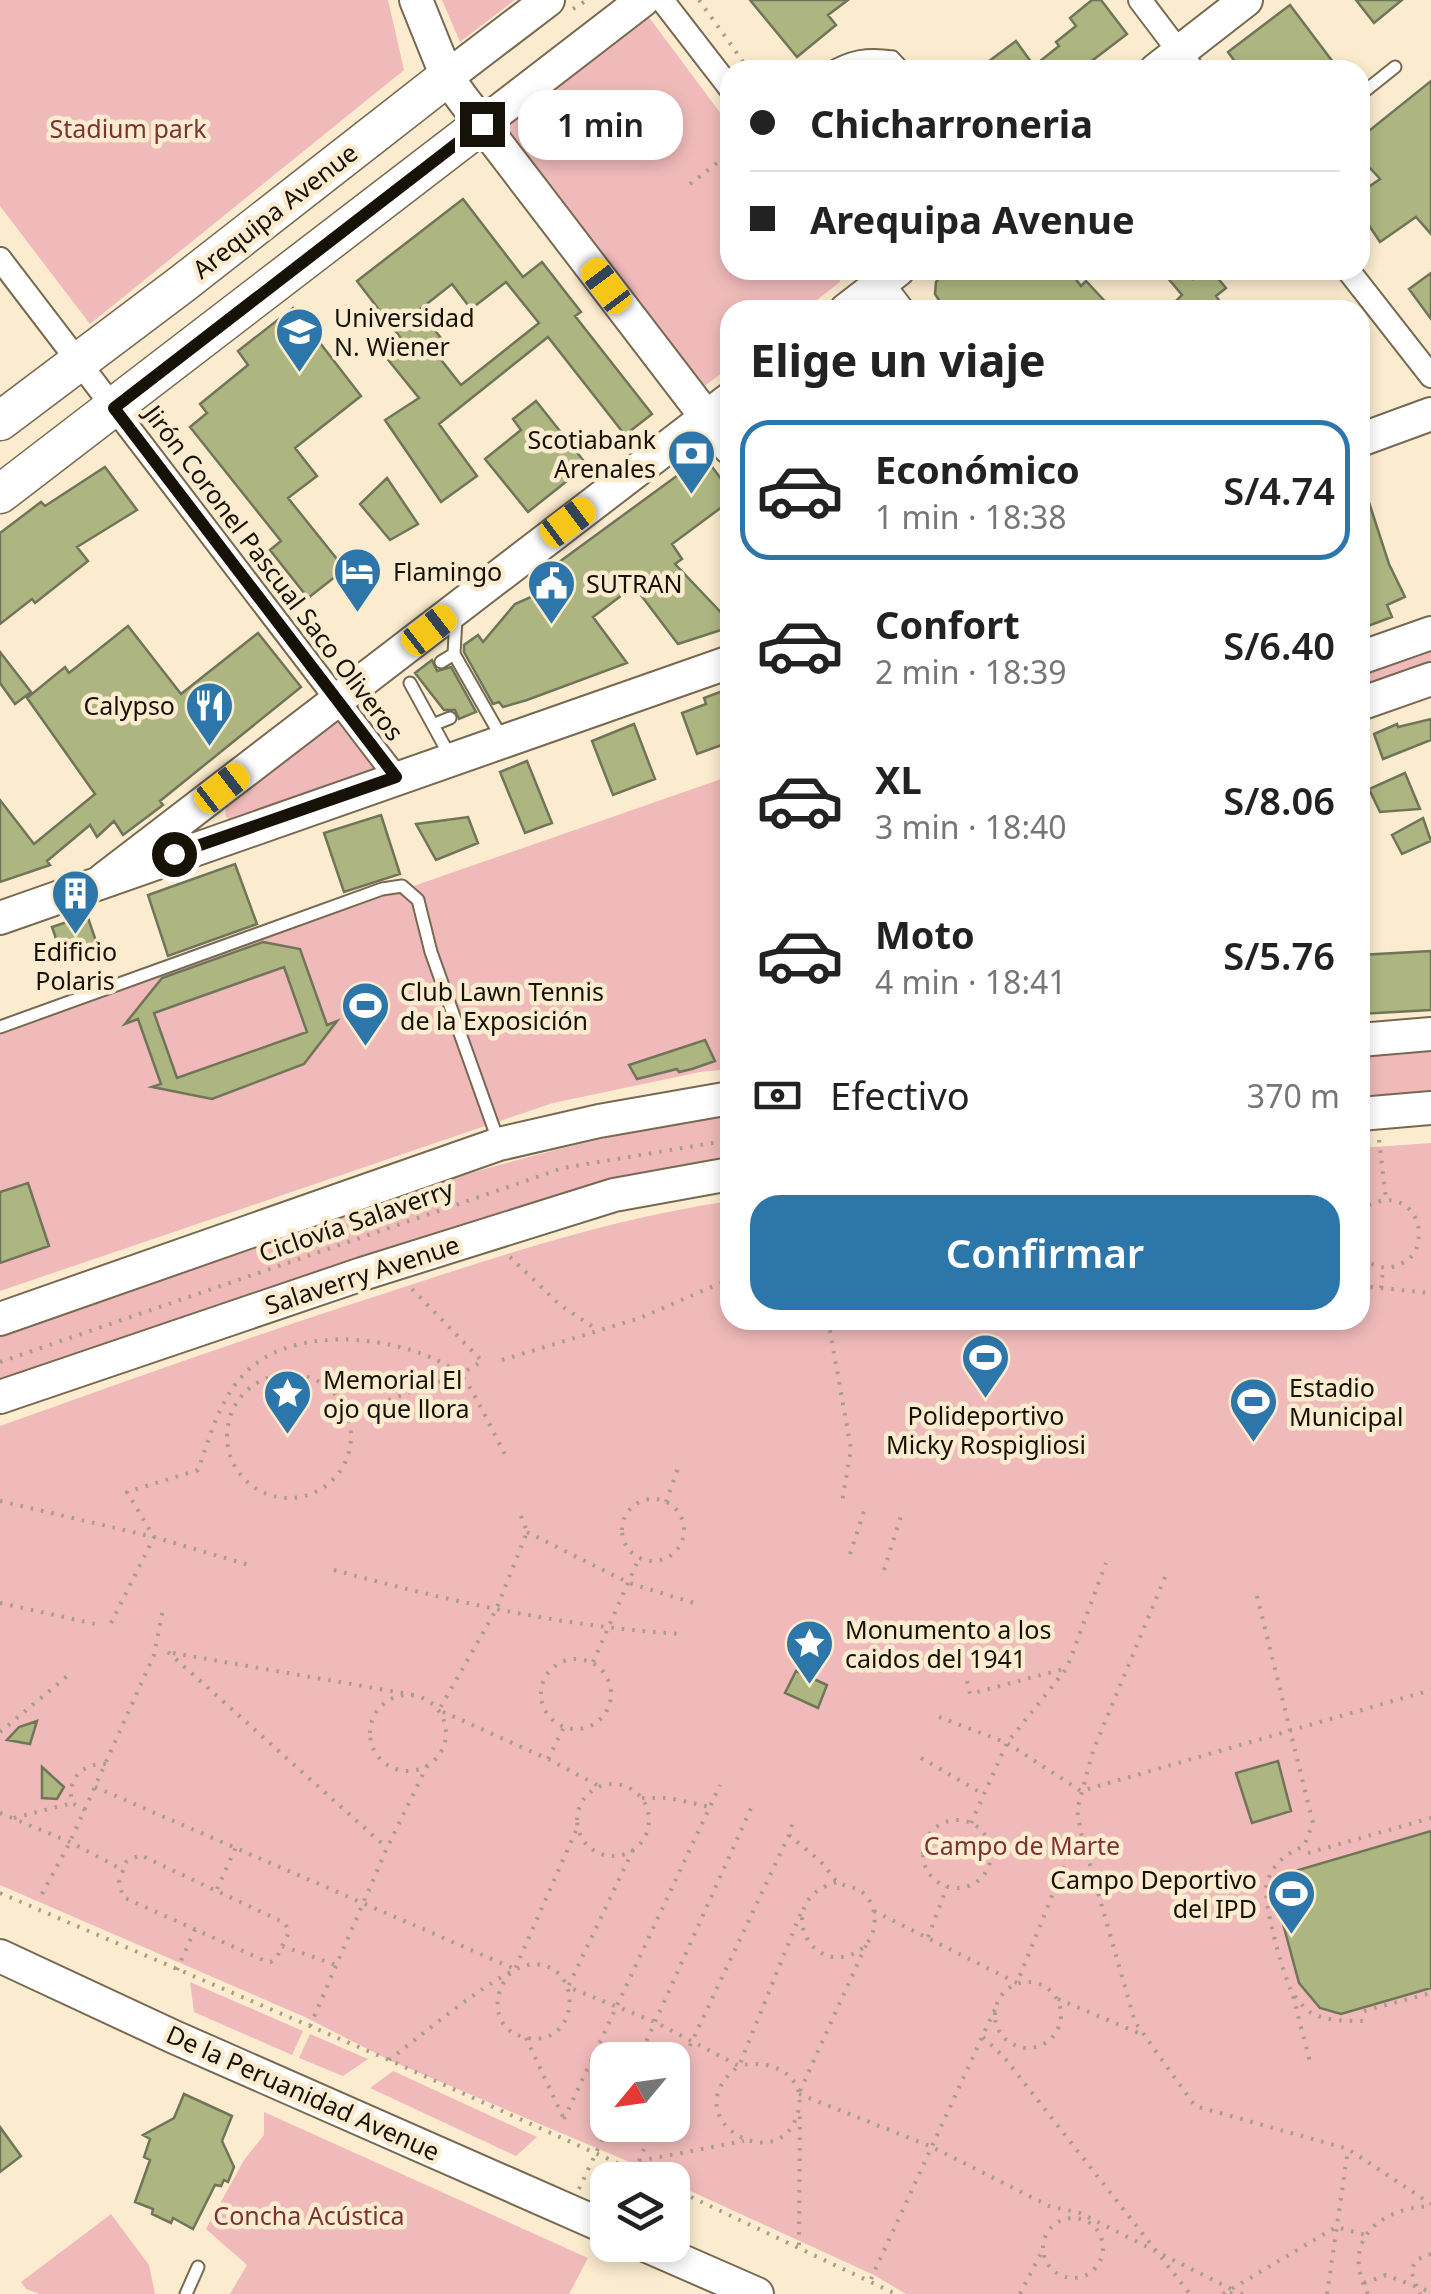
<!DOCTYPE html>
<html lang="es">
<meta charset="utf-8">
<style>
:root{--surface:#fff;--page:#f6f6f6;--text:#222;--muted:#767676;--line:#e0e0e0;--accent:#2d76aa}
body{margin:0;font-family:"Noto Sans",sans-serif;background:var(--page);color:var(--text);height:100vh;display:flex;flex-direction:column;font-size:38px;white-space:nowrap}
*{box-sizing:border-box;margin:0}
p{font-size:32px;color:var(--muted)}
.icon{flex:none;width:55px;height:55px;fill:none;stroke:currentColor;stroke-width:2;stroke-linecap:round;stroke-linejoin:round}
.map{position:relative;flex:1;overflow:hidden}
.panel{position:absolute;left:720px;top:300px;width:650px;height:1030px;display:flex;flex-direction:column;background:var(--surface);border-radius:30px;box-shadow:0 5px 15px #0003}
.panel>*{flex:none}
.hud{position:absolute;left:720px;top:60px;width:650px;height:220px;border-radius:30px;box-shadow:0 5px 15px #0003;display:grid;align-content:center;height:220px;padding:0 30px;background:var(--surface)}
.needle{width:65px;rotate:241deg}
.buttons{position:absolute;left:590px;top:2042px;display:grid;gap:20px}
.buttons a{display:grid;place-items:center;width:100px;height:100px;border-radius:20px;background:var(--surface);box-shadow:0 5px 15px #0003;font-size:50px}
.end{position:absolute;width:45px;height:45px;margin:-22px;border:12px solid #171208;background:#fff;box-shadow:0 0 0 5px #fff}
.from{border-radius:50%}
.bubble{position:absolute;height:70px;border-radius:30px;background:var(--surface);box-shadow:0 5px 15px #0003;font-size:32px;font-weight:600;line-height:70px;text-align:center}
.car{position:absolute;width:30px;height:60px;margin:-30px -15px;border-radius:12px;box-shadow:0 0 8px 2px #0007;background:linear-gradient(#f5c518 24%,#345 0 40%,#f5c518 0 76%,#345 0 86%,#f5c518 0)}
.hud b{display:flex;align-items:center;gap:35px;height:95px;font-size:38px}
.hud b+b{border-top:2px solid var(--line)}
.hud i{width:25px;height:25px;background:var(--text)}
ul{padding:0;list-style:none}
li{display:flex;align-items:center;gap:30px;height:140px;margin:0 20px 15px;padding:0 10px;border:5px solid transparent;border-radius:30px}
li div{flex:1}
li b{display:block;font-size:38px}
li em{font-style:normal;font-weight:600}
li.on{border-color:var(--accent)}
li>.icon{width:90px;height:90px;stroke-width:1.5}
h2{padding:0 30px;font-size:45px;line-height:120px}
.pay{display:flex;align-items:center;gap:25px;height:110px;padding:0 30px;font-size:38px}
.pay p{margin-inline-start:auto}
.button{display:flex;gap:20px;margin-top:auto;padding:20px 30px}
.button a{flex:1;height:115px;border-radius:30px;background:var(--accent);color:#fff;font-size:40px;font-weight:600;line-height:115px;text-align:center}
.map>svg:first-child{display:block}
</style>
<div class="map">
<svg width="1431" height="2294" viewBox="0 0 1431 2294">
<rect width="100%" height="100%" fill="#fbeccf"/>
<path fill="#f0baba" fill-rule="evenodd" d="M0,0H388L404,70L90,324L0,206Z
M442,0H515L460,42Z
M637,15L648,16L730,126V270H837L841,276L840,282L804,310H730V367L706,385L697,384L498,121Z
M1431,641V673L1360,698V666Z
M335,719L375,771L236,822L226,817L225,807Z
M730,776V1069L700,1072L553,1103L0,1291V1030Z
M1431,1051V1100L1360,1106V1057Z
M730,1114V1161L600,1184L524,1206L0,1384V1334C239,1251 478,1153 730,1114Z
M1431,1143V2294H906L874,2275L673,2183L672,2180L389,2060L305,2017L0,1885V1426C132,1379 264,1332 398,1289C508,1253 615,1218 730,1201V1320H1360V1148ZM608,2060H672V2125H608Z
M190,1982L303,2031L292,2055L194,2012Z
M310,2034L368,2059L343,2076L299,2058Z
M393,2071L537,2137L516,2156L370,2088Z
M264,2112L588,2258L569,2294H230L247,2265L206,2229L244,2160L264,2135Z
M111,2214L149,2265L155,2294H40L26,2289L21,2282Z"/>
<path fill="#adb580" stroke="#707459" stroke-width="2.5" fill-rule="evenodd" d="M750,0H848L828,15L836,25L797,57Z
M1092,0H1101L1127,34L1080,70H977L1016,41L1034,66L1059,46L1056,42L1076,26L1070,18Z
M1356,0H1402L1374,23Z
M1290,5L1339,70H1241L1228,52Z
M1431,81V234L1416,217L1380,242L1360,212V193L1380,179L1360,157V138Z
M463,199L523,277L542,262L581,312L575,316L652,414L625,435L548,337L439,424L477,476L441,502L385,420L419,398L385,356L403,341L357,281ZM506,282L539,323L461,385L438,356L448,347L419,310L452,284L471,309Z
M945,270H1069L1081,286L1086,281L1113,310H945L935,294L936,282Z
M1161,270H1185L1193,279L1205,270H1211L1226,288L1216,296L1221,303L1212,310H1167L1182,295Z
M1431,273V319L1409,289Z
M293,308L361,396L295,448L317,476L288,498L345,569L308,598L270,550L281,541L190,427L207,413L200,404L248,365L238,351Z
M536,401L587,465L528,512L485,459L521,430L513,419Z
M704,456L730,491V501L672,544L682,559L675,564L730,622V627L678,644L634,586L593,617L627,663L527,700L503,707L499,702L493,704L464,652V645L478,635L483,642L515,604L567,581L555,565Z
M105,467L137,510L77,547L88,561L35,603L32,599L0,624V533L41,502L45,506Z
M387,478L418,524L390,540L360,504Z
M1363,484L1389,564L1405,597L1387,605L1392,617L1360,629V485Z
M128,626L181,694L258,633L301,687L160,801L163,805L123,835L114,821L97,837L90,825L47,861L50,865L0,882V800L34,844L95,794L27,698L65,667L69,673Z
M0,652L31,692L15,704L0,683Z
M432,660L437,671L451,667L476,712L459,719L455,710H444L415,673Z
M725,690L730,703V742L697,754L682,713L706,704L704,698Z
M1431,719V740L1383,759L1374,734L1397,724L1398,727Z
M634,724L655,779L613,795L592,741Z
M527,761L552,823L525,833L500,772Z
M1405,773L1420,809L1380,812L1369,789Z
M381,815L400,874L344,892L324,833Z
M468,817L478,843L436,860L416,824Z
M1423,818L1431,841L1402,854L1392,835Z
M235,864L257,924L168,956L148,895Z
M87,915L98,947L63,959L52,927Z
M263,942L300,949L327,1025L337,1021L304,1064L212,1099L152,1087L161,1084L138,1019L125,1024L162,978ZM284,967L307,1032L177,1078L154,1013Z
M1431,951V1010L1360,1014V955Z
M705,1040L715,1061L692,1069L679,1072L677,1069L637,1079L629,1065Z
M28,1183L49,1246L0,1263V1192Z
M796,1671L827,1685L818,1708L785,1693Z
M37,1721L30,1744L7,1740L19,1727Z
M1278,1761L1291,1811L1252,1823L1236,1773Z
M42,1767L64,1787L57,1799L42,1798Z
M1431,1831V1988L1341,2014L1320,2008L1299,1983L1278,1905L1284,1885L1295,1871Z
M184,2094L232,2116L222,2141L234,2167L228,2182L224,2180L221,2186L215,2185L193,2229L173,2218L171,2223L152,2214L153,2209L135,2202L150,2160L144,2157L150,2139L143,2135L174,2118Z
M0,2127L21,2156L0,2172Z"/>
<g fill="none" stroke-linecap="round" stroke-linejoin="round">
<defs>
<path id="lane" d="M827,70C850,56 867,53 893,57L905,70
M1360,95L1395,67
M454,654L503,740
M441,662L454,654L456,618
M410,683L451,758
M435,724L450,718
M0,1027L382,889L402,886L418,900L431,952L498,1140
M186,2294L198,2267"/>
<path id="street" d="M662,0L730,88
M1140,0L1193,70
M0,259L396,777
M1348,270L1431,376
M875,273L903,310"/>
<path id="secondary" d="M416,0L447,77L462,98L730,448
M1156,70L1246,0
M447,77L548,0
M482,124L643,0
M846,310L898,270
M1360,440L1431,414
M1360,658L1431,633
M1360,704L1431,679
M104,879L730,399
M0,918L730,662
M1360,1040L1431,1034
M1360,1114L1431,1108
M0,1319L499,1144L599,1121L730,1098
M0,1397L362,1274L614,1195L730,1174
M0,1956L174,2037L608,2228
M645,2245L757,2294"/>
<path id="primary" d="M0,421L182,284L447,77
M0,494L482,124"/>
</defs>
<use href="#lane" stroke="#776951" stroke-width="15"/>
<use href="#street" stroke="#776951" stroke-width="26"/>
<use href="#secondary" stroke="#776951" stroke-width="36"/>
<use href="#primary" stroke="#776951" stroke-width="41"/>
<path stroke="#a89d87" stroke-width="4" stroke-dasharray="2.5 8" stroke-linecap="butt" d="M699,0L749,70
M573,9L587,0
M690,184L730,153
M1379,1140L1386,1199
M1360,1211C1394,1184 1431,1212 1415,1253C1398,1271 1378,1273 1360,1255
M510,1257L560,1305L598,1330
M1360,1286L1431,1293
M1381,1288L1383,1269
M828,1320L851,1449L842,1502
M502,1360L640,1318L730,1279
M0,1362L563,1168L730,1140
M227 1436a62 62 0 1 1 124 0a62 62 0 1 1-124 0Z
M349,1414L461,1374L482,1361L411,1288
M622 1530a31 31 0 1 1 62 0a31 31 0 1 1-62 0Z
M0,1501L154,1537L249,1565
M666,1502L679,1465
M521,1516L527,1532L496,1610L439,1710L548,1759L599,1786
M527,1532L629,1583L697,1604
M850,1554L865,1508
M334,1570C448,1601 564,1627 682,1634
M884,1570L901,1516
M1165,1577L1093,1751L1077,1810L1081,1833L1135,2022L1195,2106L1348,2149L1431,2204
M1257,1596L1313,1823L1304,1846C1286,1854 1273,1863 1267,1883C1262,1901 1282,1969 1290,1988C1293,1995 1303,2007 1310,2012C1324,2021 1347,2021 1363,2021
M0,1603L100,1625
M111,1623L154,1537L127,1492L198,1470C210,1436 219,1401 244,1374C293,1322 404,1335 458,1372C470,1381 497,1441 507,1458
M168,1652L387,1848
M173,1653L414,1695
M541 1694a35 35 0 1 1 70 0a35 35 0 1 1-70 0Z
M593,1662L639,1558
M967,1681L970,1694L1067,1668
M370 1733a38 38 0 1 1 76 0a38 38 0 1 1-76 0Z
M939,1717L1007,1743L1081,1791L1431,1690
M0,1732L72,1672
M921,1758L983,1794
M548,1759L564,1727
M577 1820a36 36 0 1 1 72 0a36 36 0 1 1-72 0Z
M95,1787L515,1969
M642,1798H669L710,1807
M85,1810L72,1803C67,1778 82,1763 107,1764
M0,1813L70,1842L123,1870
M14,1818L72,1803
M923 1854a34 34 0 1 1 68 0a34 34 0 1 1-68 0Z
M971,1823L1007,1743L1067,1668L1106,1563
M789,1835C800,1845 813,1854 824,1865C828,1870 833,1879 839,1883C848,1888 858,1886 866,1896C882,1914 875,1945 853,1954C806,1974 774,1897 838,1882
M633,1850L568,1987L655,2022L739,2066C769,2058 808,2074 798,2112C780,2182 670,2117 739,2066L802,1910
M1308,1853L1431,1818
M217,1889L236,1847
M0,1893L389,2060L655,2180
M42,1894L70,1842L154,1655L163,1609
M874,1911L1017,1983L1060,1876L1081,1833
M928,1937L947,1887
M282,1946L289,1932L285,1923L140,1855L126,1862L119,1882L123,1897L263,1960L271,1962L277,1957L282,1946L336,1965
M177,1970L195,1929
M995 2015a33 33 0 1 1 66 0a33 33 0 1 1-66 0Z
M1293,1996L1310,2062
M1058,1999L1141,2034
M1364,2011L1431,1993
M310,2026L387,1848L427,1766
M983,2037L1003,2056L1190,2294
M526,2038L564,2119
M389,2060C416,2040 506,1963 535,1964C586,1967 578,2047 528,2038C490,2032 490,1989 515,1969L578,1826
M638,2060L752,1806
M672,2084L789,1835L794,1818
M800,2091L867,1943
M799,2094L932,2147L1049,2206L1080,2213L1231,2289
M564,2119L720,1785
M639,2161L744,2141
M639,2161L654,2125
M672,2188L896,2294
M579,2189L609,2125
M1043 2248a30 30 0 1 1 60 0a30 30 0 1 1-60 0Z
M799,2245L800,2110
M1431,2254L1416,2260L1411,2271L1417,2287L1431,2292
M871,2279L995,2009
M1364,2283L1386,2275L1417,2287L1420,2294
M1230,2293L1245,2294
M1020,2294L1043,2249
M1223,2294L1336,2227L1366,2235
M1327,2294L1348,2150
M1368,2294C1340,2241 1379,2208 1431,2206"/>
<use href="#lane" stroke="#fff" stroke-width="11"/>
<use href="#street" stroke="#fff" stroke-width="22"/>
<use href="#secondary" stroke="#fff" stroke-width="32"/>
<use href="#primary" stroke="#fff" stroke-width="38"/>
</g>
<g fill="none" stroke-linecap="round" stroke-linejoin="round">
<path stroke="#171208" stroke-width="12" d="M174,854L396,777L114,408L482,124"/>
</g>
<defs>
<symbol id="university-pin" viewBox="-11 -11 22 30"><path d="M0 17L-7.5 6A9.5 9.5 0 1 1 7.5 6Z" fill="#2d76aa" stroke="#fbeccf"/><path d="M0-5L7-2L0 1L-7-2ZM-4 1L0 2.5L4 1V4Q0 6-4 4Z" fill="#fff"/></symbol>
<symbol id="bank-pin" viewBox="-11 -11 22 30"><path d="M0 17L-7.5 6A9.5 9.5 0 1 1 7.5 6Z" fill="#2d76aa" stroke="#fbeccf"/><path d="M-6-4H6V4H-6ZM0-2.3a2.3 2.3 0 1 0 0 4.6a2.3 2.3 0 1 0 0-4.6Z" fill="#fff"/></symbol>
<symbol id="hotel-pin" viewBox="-11 -11 22 30"><path d="M0 17L-7.5 6A9.5 9.5 0 1 1 7.5 6Z" fill="#2d76aa" stroke="#fbeccf"/><path d="M-6-4.5h1.5V1H6V5H4.5V3h-9V5H-6ZM-4 0a1.8 1.8 0 1 1 3.6 0ZM.5 0V-2.5h3Q6-2.5 6 0Z" fill="#fff"/></symbol>
<symbol id="civic-pin" viewBox="-11 -11 22 30"><path d="M0 17L-7.5 6A9.5 9.5 0 1 1 7.5 6Z" fill="#2d76aa" stroke="#fbeccf"/><path d="M-.6-6.5H3V-4.5H.6V-3L4-1V1h2V6H-6V1h2V-1L-.6-3ZM-1.2 2.5V6h2.4V2.5Z" fill="#fff"/></symbol>
<symbol id="restaurant-pin" viewBox="-11 -11 22 30"><path d="M0 17L-7.5 6A9.5 9.5 0 1 1 7.5 6Z" fill="#2d76aa" stroke="#fbeccf"/><path d="M-5-6h1v4h1v-4h1v4h1v-4h1v5L-1.5 .5V6h-2V.5L-5-1ZM5-6V6H3V1.5H1.5Q1.5-4 5-6Z" fill="#fff"/></symbol>
<symbol id="building-pin" viewBox="-11 -11 22 30"><path d="M0 17L-7.5 6A9.5 9.5 0 1 1 7.5 6Z" fill="#2d76aa" stroke="#fbeccf"/><path d="M-4-6H4V6H1V3H-1V6H-4ZM-2.5-4.3h1.7v1.8h-1.7ZM.8-4.3h1.7v1.8H.8ZM-2.5-1h1.7V.8h-1.7ZM.8-1h1.7V.8H.8Z" fill="#fff"/></symbol>
<symbol id="stadium-pin" viewBox="-11 -11 22 30"><path d="M0 17L-7.5 6A9.5 9.5 0 1 1 7.5 6Z" fill="#2d76aa" stroke="#fbeccf"/><path d="M0-5a6.5 5 0 1 0 0 10a6.5 5 0 1 0 0-10ZM-3.5-1.8h7v3.6h-7Z" fill="#fff"/></symbol>
<symbol id="sight-pin" viewBox="-11 -11 22 30"><path d="M0 17L-7.5 6A9.5 9.5 0 1 1 7.5 6Z" fill="#2d76aa" stroke="#fbeccf"/><path d="M0-6L1.8-2.2L6-1.7L2.9 1.2L3.7 5.4L0 3.3L-3.7 5.4L-2.9 1.2L-6-1.7L-1.8-2.2Z" fill="#fff"/></symbol>
</defs>
<g fill-rule="evenodd">
<use href="#university-pin" x="272" y="304" width="55" height="75"/>
<use href="#bank-pin" x="664" y="426" width="55" height="75"/>
<use href="#hotel-pin" x="330" y="544" width="55" height="75"/>
<use href="#civic-pin" x="524" y="556" width="55" height="75"/>
<use href="#restaurant-pin" x="182" y="678" width="55" height="75"/>
<use href="#building-pin" x="48" y="866" width="55" height="75"/>
<use href="#stadium-pin" x="338" y="978" width="55" height="75"/>
<use href="#stadium-pin" x="958" y="1330" width="55" height="75"/>
<use href="#sight-pin" x="260" y="1366" width="55" height="75"/>
<use href="#stadium-pin" x="1226" y="1374" width="55" height="75"/>
<use href="#sight-pin" x="782" y="1616" width="55" height="75"/>
<use href="#stadium-pin" x="1264" y="1866" width="55" height="75"/>
</g>
<g text-anchor="middle" stroke-width="9" stroke-linejoin="round" paint-order="stroke">
<g font-size="25" fill="#7c3237" stroke="#fbeccf">
<text x="128" y="138">Stadium park</text>
<text x="1022" y="1855">Campo de Marte</text>
<text x="309" y="2225">Concha Acústica</text>
</g>
<g font-size="25" fill="#171208" stroke="#fbeccf">
<text transform="translate(275 211) rotate(-38)" y="9">Arequipa Avenue</text>
<text transform="translate(274 573) rotate(53)" y="9">Jirón Coronel Pascual Saco Oliveros</text>
<text transform="translate(356 1221) rotate(-19)" y="9">Ciclovía Salaverry</text>
<text transform="translate(362 1275) rotate(-18)" y="9">Salaverry Avenue</text>
<text transform="translate(303 2093) rotate(24)" y="9">De la Peruanidad Avenue</text>
</g>
<g font-size="25" fill="#171208" stroke="#fbeccf" text-anchor="start">
<text x="334" y="327">Universidad<tspan x="334" dy="29">N. Wiener</tspan></text>
<text x="656" y="449" text-anchor="end">Scotiabank<tspan x="656" dy="29">Arenales</tspan></text>
<text x="393" y="581">Flamingo</text>
<text x="586" y="593">SUTRAN</text>
<text x="175" y="715" text-anchor="end">Calypso</text>
<text x="75" y="961" text-anchor="middle">Edificio<tspan x="75" dy="29">Polaris</tspan></text>
<text x="400" y="1001">Club Lawn Tennis<tspan x="400" dy="29">de la Exposición</tspan></text>
<text x="323" y="1389">Memorial El<tspan x="323" dy="29">ojo que llora</tspan></text>
<text x="1289" y="1397">Estadio<tspan x="1289" dy="29">Municipal</tspan></text>
<text x="986" y="1425" text-anchor="middle">Polideportivo<tspan x="986" dy="29">Micky Rospigliosi</tspan></text>
<text x="845" y="1639">Monumento a los<tspan x="845" dy="29">caidos del 1941</tspan></text>
<text x="1257" y="1889" text-anchor="end">Campo Deportivo<tspan x="1257" dy="29">del IPD</tspan></text>
</g>
</g>
</svg>
<div class="buttons">
<a><svg class="needle" viewBox="-14 -14 28 28"><path d="M0-13l5 13h-10z" fill="#e53935"/><path d="M0 13l5-13h-10z" fill="#767676"/></svg></a>
<a><svg class="icon" aria-label="layers" viewBox="0 0 24 24"><path d="M12 4l9 5-9 5-9-5zM3 14l9 5 9-5"/></svg></a>
</div>
<i class="end from" style="left:174px;top:854px"></i>
<i class="end" style="left:482px;top:124px"></i>
<div class="bubble" style="left:518px;top:90px;width:165px">1 min</div>
<i class="car" style="left:606px;top:286px;rotate:323deg"></i>
<i class="car" style="left:568px;top:522px;rotate:53deg"></i>
<i class="car" style="left:429px;top:630px;rotate:52deg"></i>
<i class="car" style="left:222px;top:788px;rotate:52deg"></i>
<div class="hud">
<b><i class="from"></i>Chicharroneria</b>
<b><i></i>Arequipa Avenue</b>
</div>
<section class="panel">
<h2>Elige un viaje</h2>
<ul>
<li class="on"><svg class="icon" aria-label="car" viewBox="0 0 24 24"><path d="M5 17H2v-5l4-1 3-4h7l3 4 3 1v5h-3M9 17h6M6 11h13"/><circle cx="7" cy="17" r="2"/><circle cx="17" cy="17" r="2"/></svg><div><b>Económico</b><p>1 min · 18:38</p></div><em>S/4.74</em></li>
<li><svg class="icon" aria-label="car" viewBox="0 0 24 24"><path d="M5 17H2v-5l4-1 3-4h7l3 4 3 1v5h-3M9 17h6M6 11h13"/><circle cx="7" cy="17" r="2"/><circle cx="17" cy="17" r="2"/></svg><div><b>Confort</b><p>2 min · 18:39</p></div><em>S/6.40</em></li>
<li><svg class="icon" aria-label="car" viewBox="0 0 24 24"><path d="M5 17H2v-5l4-1 3-4h7l3 4 3 1v5h-3M9 17h6M6 11h13"/><circle cx="7" cy="17" r="2"/><circle cx="17" cy="17" r="2"/></svg><div><b>XL</b><p>3 min · 18:40</p></div><em>S/8.06</em></li>
<li><svg class="icon" aria-label="car" viewBox="0 0 24 24"><path d="M5 17H2v-5l4-1 3-4h7l3 4 3 1v5h-3M9 17h6M6 11h13"/><circle cx="7" cy="17" r="2"/><circle cx="17" cy="17" r="2"/></svg><div><b>Moto</b><p>4 min · 18:41</p></div><em>S/5.76</em></li>
</ul>
<div class="pay"><svg class="icon" aria-label="cash" viewBox="0 0 24 24"><path d="M3 7h18v10H3z"/><circle cx="12" cy="12" r="2"/></svg>Efectivo<p>370 m</p></div>
<div class="button"><a>Confirmar</a></div>
</section>
</div>
